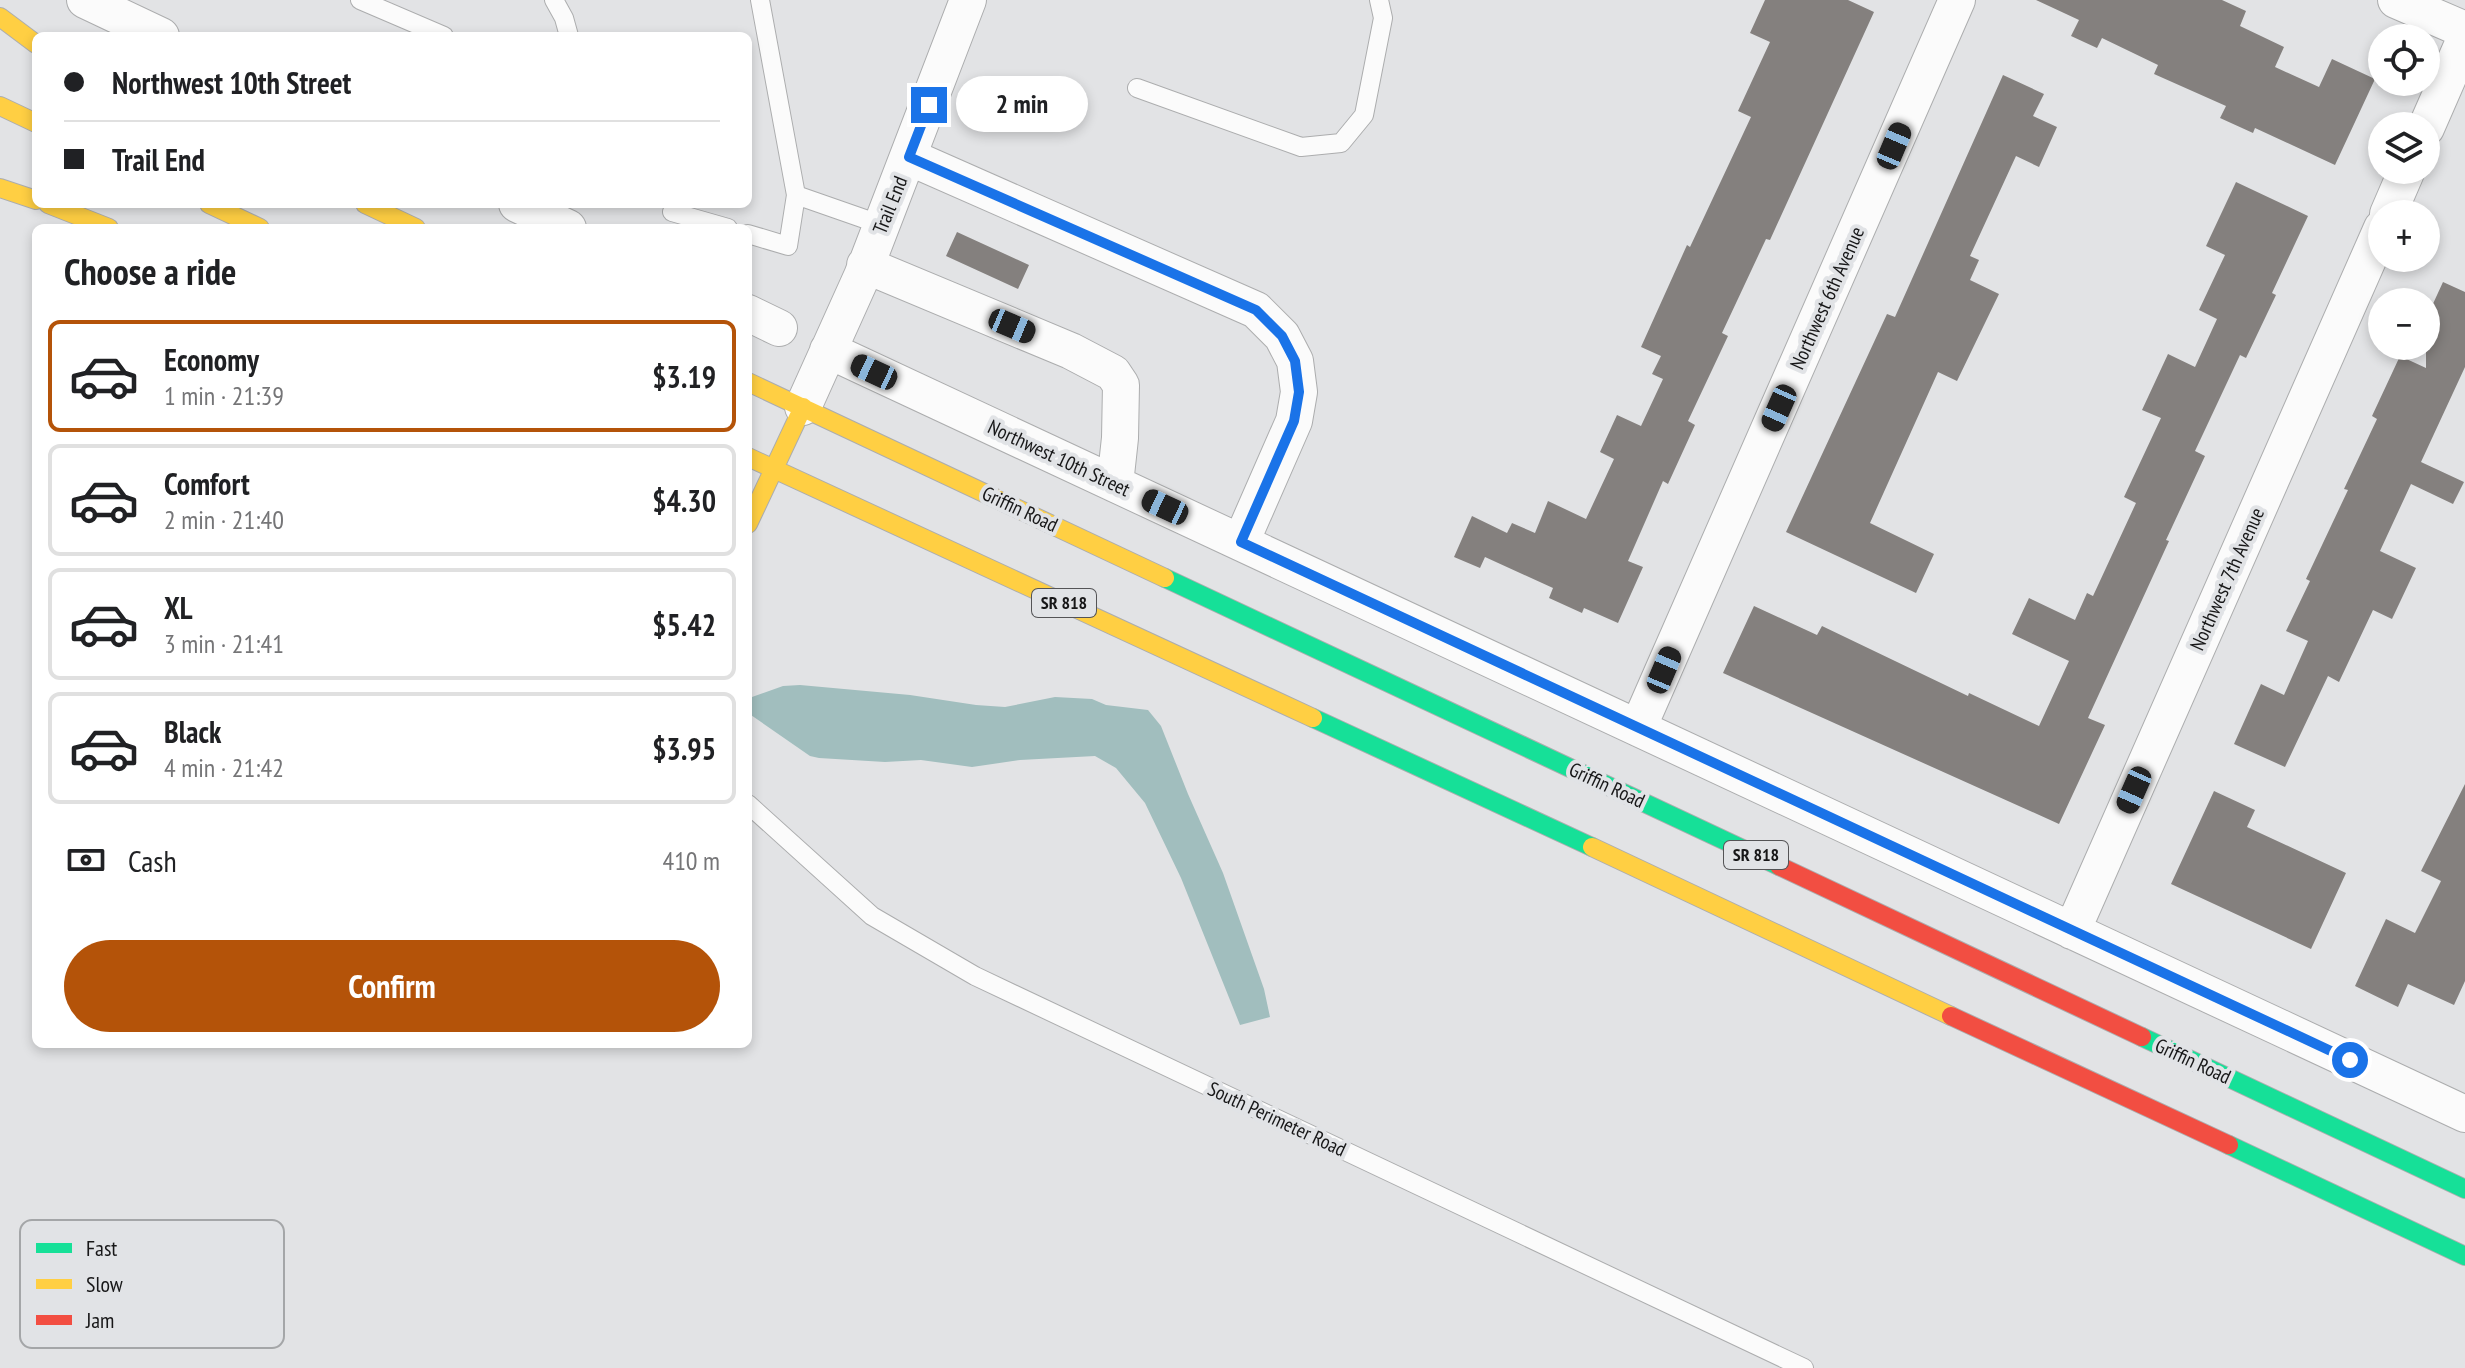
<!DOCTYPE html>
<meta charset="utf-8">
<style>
:root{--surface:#fff;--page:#f6f6f6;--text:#202124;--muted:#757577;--line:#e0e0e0;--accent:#b45309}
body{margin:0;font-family:"PT Sans Narrow",sans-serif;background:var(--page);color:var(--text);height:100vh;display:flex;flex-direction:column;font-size:30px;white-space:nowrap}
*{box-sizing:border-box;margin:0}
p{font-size:26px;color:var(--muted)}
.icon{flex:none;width:44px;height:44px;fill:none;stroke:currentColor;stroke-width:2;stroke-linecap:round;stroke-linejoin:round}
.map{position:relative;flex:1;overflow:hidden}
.side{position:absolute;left:32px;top:224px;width:720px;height:824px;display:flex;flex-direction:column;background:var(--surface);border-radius:12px;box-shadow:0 4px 12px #0003}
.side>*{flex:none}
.banner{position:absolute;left:32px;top:32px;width:720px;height:176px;border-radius:12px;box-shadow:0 4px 12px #0003;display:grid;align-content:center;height:176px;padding:0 32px;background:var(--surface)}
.buttons{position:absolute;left:2368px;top:24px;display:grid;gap:16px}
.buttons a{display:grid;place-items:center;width:72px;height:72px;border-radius:50%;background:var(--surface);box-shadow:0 4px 12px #0003;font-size:40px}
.end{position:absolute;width:36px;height:36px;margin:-18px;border:10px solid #1a73e8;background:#fff;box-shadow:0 0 0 4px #fff}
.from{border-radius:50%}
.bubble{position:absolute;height:56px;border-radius:28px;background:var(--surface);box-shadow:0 4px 12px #0003;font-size:26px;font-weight:600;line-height:56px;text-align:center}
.car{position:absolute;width:24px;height:48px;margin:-24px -12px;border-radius:10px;box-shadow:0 0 6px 2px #0007;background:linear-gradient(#222 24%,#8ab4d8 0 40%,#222 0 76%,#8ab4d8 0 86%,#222 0)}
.banner b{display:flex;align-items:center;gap:28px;height:76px;font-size:30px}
.banner b+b{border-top:2px solid var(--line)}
.banner i{width:20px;height:20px;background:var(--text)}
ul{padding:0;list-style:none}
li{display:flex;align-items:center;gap:24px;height:112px;margin:0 16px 12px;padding:0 16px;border:4px solid var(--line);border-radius:12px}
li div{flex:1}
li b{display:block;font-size:30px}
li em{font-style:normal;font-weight:600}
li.current{border-color:var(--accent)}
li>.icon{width:72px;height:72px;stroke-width:1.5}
h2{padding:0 32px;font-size:36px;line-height:96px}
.pay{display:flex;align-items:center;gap:20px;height:88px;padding:0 32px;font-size:30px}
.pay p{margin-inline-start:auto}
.primary-button{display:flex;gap:16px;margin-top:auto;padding:16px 32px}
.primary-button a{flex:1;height:92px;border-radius:48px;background:var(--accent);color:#fff;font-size:32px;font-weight:600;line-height:92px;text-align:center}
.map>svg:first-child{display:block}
</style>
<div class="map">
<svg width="2465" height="1368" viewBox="0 0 2465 1368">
<rect width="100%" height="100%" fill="#e2e3e5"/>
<path fill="#a1bebe" d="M800,685L910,695L976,705L1005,707L1055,697L1092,699L1106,705L1148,710L1161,726L1188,794L1223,873L1264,989L1270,1017L1240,1025L1181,878L1145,803L1116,768L1095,756L1020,760L972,767L921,760L885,762L819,758L810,756L748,713V701L752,697L783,686Z"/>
<path fill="#84807e" d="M1765,0H1848L1874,12L1770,240L1766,239L1722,333L1728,336L1688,421L1695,425L1668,484L1663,481L1628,561L1643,567L1618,623L1584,608L1582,613L1549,598L1553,588L1485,557L1480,568L1454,557L1472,516L1507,533L1512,523L1535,533L1548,501L1586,519L1614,459L1600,452L1617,415L1641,426L1663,379L1652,374L1661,356L1641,347L1687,245L1690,247L1751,117L1738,111L1770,42L1750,33Z
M2036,0H2222L2246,11L2240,26L2284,47L2275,67L2319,87L2332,59L2375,79L2335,165L2255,128L2253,133L2220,118L2226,106L2154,74L2158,65L2102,38L2097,48L2071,36L2079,20Z
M2003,75L2044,94L2033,116L2057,127L2039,167L2016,156L1970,256L1979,260L1970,280L1999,294L1957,381L1938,372L1870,523L1934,554L1916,593L1786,532L1887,314L1895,317Z
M2236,182L2308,216L2272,293L2276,295L2246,358L2240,355L2195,451L2205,456L2166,540L2169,541L2088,718L2105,725L2059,824L1723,673L1754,606L1817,635L1822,626L1968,696L1969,693L2039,726L2069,661L2012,634L2029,598L2075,620L2087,593L2093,596L2136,503L2124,497L2161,418L2142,410L2168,354L2195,367L2217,319L2199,310L2225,255L2206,246Z
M957,232L1029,265L1018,289L946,256Z
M2443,282L2465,292V367L2421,462L2464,482L2453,504L2411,484L2380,551L2416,568L2392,619L2373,610L2339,682L2328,676L2285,767L2234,744L2261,684L2284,695L2308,641L2286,631L2310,581L2306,579L2348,490L2344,489L2377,419L2372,416L2400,356L2426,368V319Z
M2465,784V981L2454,1005L2408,984L2398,1007L2355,986L2386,919L2415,933L2441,881L2421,871Z
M2214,791L2255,810L2247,827L2346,873L2311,949L2171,884Z"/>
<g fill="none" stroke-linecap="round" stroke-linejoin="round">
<defs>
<path id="lane" d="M360,0L444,36
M554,0L564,18L569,36
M760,0L796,195
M1137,88L1301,147L1341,143L1364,115L1383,18L1379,0
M672,212L728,228
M748,234L788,246L796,195L882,225
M748,804L872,916L975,976L1804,1368"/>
<path id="street" d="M85,0L161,36
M2396,0L2465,30
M2426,128L2465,39
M909,157L1256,310L1282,336L1295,361L1299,392L1294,421L1241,542
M517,204L568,228
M2388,214L2407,170
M865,265L1071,351L1113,373L1121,385L1120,438L1115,484
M748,313L779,328
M828,350L2465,1114
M803,407L862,276L968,0
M1638,728L1957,0
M2072,931L2382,228"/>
<path id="fast" d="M1165,578L1779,866
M1313,718L1592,847
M2142,1037L2465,1189
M2229,1145L2465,1256"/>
<path id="slow" d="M0,17L36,44
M0,106L36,123
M0,188L36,200
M48,204L109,228
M209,204L260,228
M365,204L416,228
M748,382L1165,578
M748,457L1313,718
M748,524L803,407
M1592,847L1951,1016"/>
<path id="jam" d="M1779,866L2142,1037
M1951,1016L2229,1145"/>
</defs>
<use href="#lane" stroke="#acadae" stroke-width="20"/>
<use href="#street" stroke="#acadae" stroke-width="38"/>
<use href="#fast" stroke="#acadae" stroke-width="20"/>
<use href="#slow" stroke="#acadae" stroke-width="20"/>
<use href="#jam" stroke="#acadae" stroke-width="20"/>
<use href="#lane" stroke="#fbfbfb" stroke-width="18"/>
<use href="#street" stroke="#fbfbfb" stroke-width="36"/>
<use href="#fast" stroke="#16e098" stroke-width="18"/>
<use href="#slow" stroke="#ffcf43" stroke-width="18"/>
<use href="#jam" stroke="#f24e42" stroke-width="18"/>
</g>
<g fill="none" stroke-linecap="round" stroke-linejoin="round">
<path stroke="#1a73e8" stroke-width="10" d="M929,105L909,157L1256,310L1282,336L1295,361L1299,392L1294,421L1241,542L2350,1060"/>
</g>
<g text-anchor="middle" stroke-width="8" stroke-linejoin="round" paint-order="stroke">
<g fill="#e1e3e6" stroke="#545456" stroke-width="2">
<rect x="1032" y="589" width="64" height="28" rx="6"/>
<rect x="1724" y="841" width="64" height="28" rx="6"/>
</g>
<g font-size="18" font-weight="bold" fill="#171718">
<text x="1064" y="609">SR 818</text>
<text x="1756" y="861">SR 818</text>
</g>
<g font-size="20" fill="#171718" stroke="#e1e3e6">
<text transform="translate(890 205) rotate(-68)" y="7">Trail End</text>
<text transform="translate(1827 298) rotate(-66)" y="7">Northwest 6th Avenue</text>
<text transform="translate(1059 458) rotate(25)" y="7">Northwest 10th Street</text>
<text transform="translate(1020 509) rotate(25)" y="7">Griffin Road</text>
<text transform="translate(2227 579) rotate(-66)" y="7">Northwest 7th Avenue</text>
<text transform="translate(1607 785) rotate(25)" y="7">Griffin Road</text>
<text transform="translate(2193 1061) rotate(25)" y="7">Griffin Road</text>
<text transform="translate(1277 1119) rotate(25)" y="7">South Perimeter Road</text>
</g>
</g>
<rect x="20" y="1220" width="264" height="128" rx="12" fill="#e1e3e6" stroke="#a4a6a8" stroke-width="2"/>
<rect x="36" y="1243" width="36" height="10" fill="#16e098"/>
<rect x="36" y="1279" width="36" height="10" fill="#ffcf43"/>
<rect x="36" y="1315" width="36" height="10" fill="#f24e42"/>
<g font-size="22" fill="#171718">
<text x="86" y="1256">Fast</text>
<text x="86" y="1292">Slow</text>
<text x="86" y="1328">Jam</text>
</g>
</svg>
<div class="buttons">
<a><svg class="icon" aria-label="locate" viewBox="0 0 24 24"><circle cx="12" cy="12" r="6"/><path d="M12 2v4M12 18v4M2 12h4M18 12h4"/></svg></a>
<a><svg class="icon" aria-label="layers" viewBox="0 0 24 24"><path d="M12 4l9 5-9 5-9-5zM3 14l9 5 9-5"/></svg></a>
<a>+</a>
<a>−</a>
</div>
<i class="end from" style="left:2350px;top:1060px"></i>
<i class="end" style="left:929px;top:105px"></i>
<div class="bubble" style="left:956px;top:76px;width:132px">2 min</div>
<i class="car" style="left:1894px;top:146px;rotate:23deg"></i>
<i class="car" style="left:1012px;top:326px;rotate:113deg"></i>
<i class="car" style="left:874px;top:372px;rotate:295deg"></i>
<i class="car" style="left:1779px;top:408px;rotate:204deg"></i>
<i class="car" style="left:1165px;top:507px;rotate:295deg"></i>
<i class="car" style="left:1664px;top:670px;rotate:23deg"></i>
<i class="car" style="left:2134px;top:790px;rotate:204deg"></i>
<div class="banner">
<b><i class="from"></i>Northwest 10th Street</b>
<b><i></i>Trail End</b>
</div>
<section class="side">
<h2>Choose a ride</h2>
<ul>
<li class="current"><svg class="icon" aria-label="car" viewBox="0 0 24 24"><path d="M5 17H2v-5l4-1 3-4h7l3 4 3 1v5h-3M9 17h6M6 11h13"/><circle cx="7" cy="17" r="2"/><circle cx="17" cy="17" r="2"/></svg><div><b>Economy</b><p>1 min · 21:39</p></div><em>$3.19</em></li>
<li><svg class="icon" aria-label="car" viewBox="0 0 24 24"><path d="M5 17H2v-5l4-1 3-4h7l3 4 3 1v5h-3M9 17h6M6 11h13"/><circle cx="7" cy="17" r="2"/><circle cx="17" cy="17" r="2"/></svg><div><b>Comfort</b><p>2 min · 21:40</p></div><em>$4.30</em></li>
<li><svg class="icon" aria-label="car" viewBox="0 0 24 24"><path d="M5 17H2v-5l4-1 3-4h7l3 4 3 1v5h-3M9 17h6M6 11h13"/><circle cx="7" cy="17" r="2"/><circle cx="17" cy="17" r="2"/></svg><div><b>XL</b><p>3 min · 21:41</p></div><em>$5.42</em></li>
<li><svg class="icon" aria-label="car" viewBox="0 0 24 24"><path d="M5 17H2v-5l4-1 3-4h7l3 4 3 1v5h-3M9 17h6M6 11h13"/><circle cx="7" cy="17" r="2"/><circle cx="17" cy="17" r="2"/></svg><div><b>Black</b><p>4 min · 21:42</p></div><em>$3.95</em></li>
</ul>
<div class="pay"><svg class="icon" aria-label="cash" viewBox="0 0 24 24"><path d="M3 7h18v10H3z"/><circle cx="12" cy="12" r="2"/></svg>Cash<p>410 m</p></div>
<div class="primary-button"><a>Confirm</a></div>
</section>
</div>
